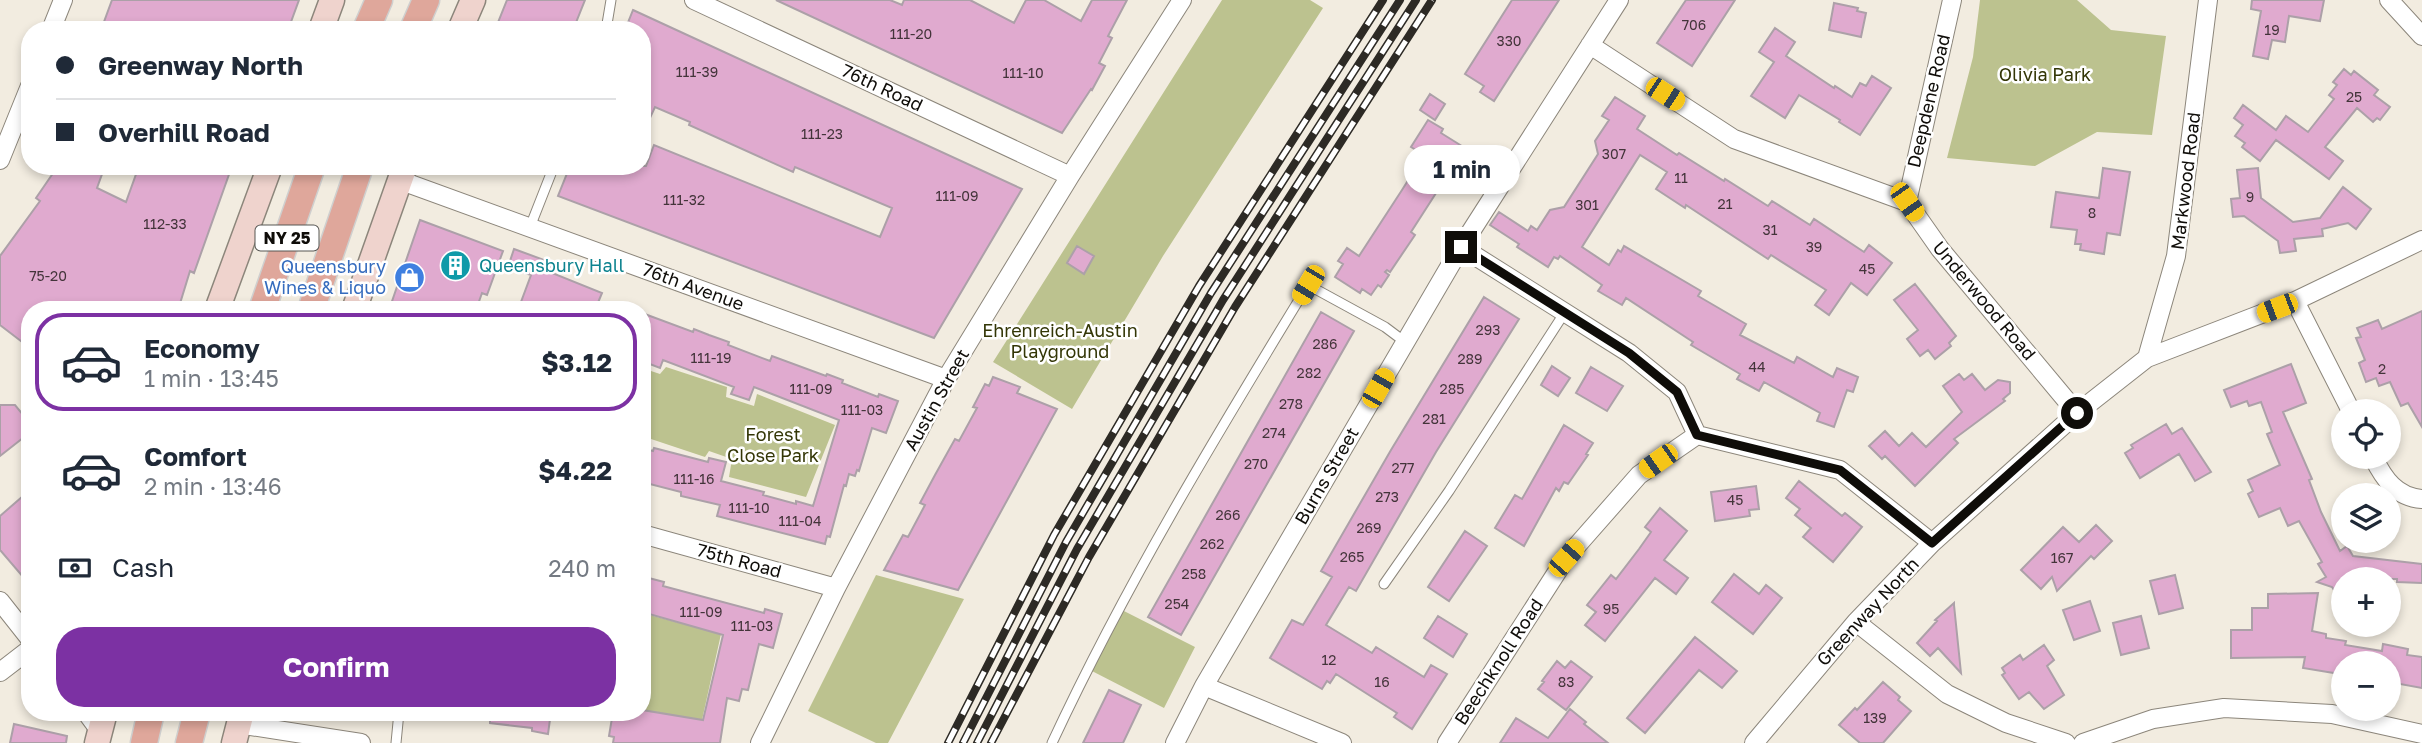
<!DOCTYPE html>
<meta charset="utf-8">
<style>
:root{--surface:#fff;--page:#f2f2f3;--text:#1f2937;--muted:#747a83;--line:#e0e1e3;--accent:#7c31a3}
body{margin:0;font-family:"Golos Text",sans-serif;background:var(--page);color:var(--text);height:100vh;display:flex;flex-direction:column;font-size:26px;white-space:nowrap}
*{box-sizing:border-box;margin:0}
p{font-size:23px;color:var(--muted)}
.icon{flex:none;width:38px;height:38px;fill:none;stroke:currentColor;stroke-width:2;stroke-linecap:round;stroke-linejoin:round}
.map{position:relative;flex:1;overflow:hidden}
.panel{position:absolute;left:21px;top:301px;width:630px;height:420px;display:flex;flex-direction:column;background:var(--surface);border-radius:28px;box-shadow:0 4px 10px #0003}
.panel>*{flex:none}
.banner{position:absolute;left:21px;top:21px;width:630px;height:154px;border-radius:28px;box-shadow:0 4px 10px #0003;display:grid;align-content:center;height:154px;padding:0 35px;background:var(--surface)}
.fabs{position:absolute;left:2331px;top:399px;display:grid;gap:14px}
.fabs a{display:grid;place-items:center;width:70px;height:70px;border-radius:50%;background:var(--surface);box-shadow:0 4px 10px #0003;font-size:35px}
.end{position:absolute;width:32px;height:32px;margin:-16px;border:9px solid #0f0d09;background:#fff;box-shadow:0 0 0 4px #fff}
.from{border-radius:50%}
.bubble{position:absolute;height:49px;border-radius:24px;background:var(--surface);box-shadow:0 4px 10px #0003;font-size:23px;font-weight:700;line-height:49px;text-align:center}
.car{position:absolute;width:21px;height:42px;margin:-21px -10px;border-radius:9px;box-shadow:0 0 5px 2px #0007;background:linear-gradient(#f5c518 24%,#345 0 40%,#f5c518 0 76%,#345 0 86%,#f5c518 0)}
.banner b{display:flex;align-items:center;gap:24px;height:66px;font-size:26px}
.banner b+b{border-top:2px solid var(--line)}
.banner i{width:18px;height:18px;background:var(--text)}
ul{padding:12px 0 0;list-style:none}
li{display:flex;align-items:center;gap:21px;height:98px;margin:0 14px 10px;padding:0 21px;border:4px solid transparent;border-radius:28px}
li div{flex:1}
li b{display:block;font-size:26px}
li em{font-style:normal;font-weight:700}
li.selected{border-color:var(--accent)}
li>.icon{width:63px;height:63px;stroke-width:1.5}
.pay{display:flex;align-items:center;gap:18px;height:77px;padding:0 35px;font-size:26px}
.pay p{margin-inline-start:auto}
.cta{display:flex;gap:14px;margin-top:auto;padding:14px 35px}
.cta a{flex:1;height:80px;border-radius:28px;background:var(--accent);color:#fff;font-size:28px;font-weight:700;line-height:80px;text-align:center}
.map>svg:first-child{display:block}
</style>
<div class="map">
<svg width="2422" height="743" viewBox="0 0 2422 743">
<rect width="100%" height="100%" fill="#f2ece0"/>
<path fill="#bcc28f" d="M1222,0H1310L1323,8L1163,256L1072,409L993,362Z
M1980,0H2077L2111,30L2166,36L2152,135L2097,132L2035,166L1947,158L1973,57Z
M666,367L727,387L726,397L754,406L757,394L835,425L806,497L729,477L732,459L709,451L705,457L642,436V368L660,374Z
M876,575L964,599L888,743H876L808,711Z
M1120,609L1195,647L1164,708L1090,670Z
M642,613L721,634L702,720L642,711Z"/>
<path fill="#e0aacf" stroke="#aca0a8" stroke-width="2" d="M112,0H299L288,30H101Z
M507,0H585L573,30H495Z
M776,0H890L902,5L904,0H970L1014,23L1026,0H1044L1081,21L1092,0H1127L1108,36L1112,38L1099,63L1105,66L1092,90L1091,89L1062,133Z
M1512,0H1559L1494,101L1480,92L1484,86L1465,74Z
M1686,0H1735L1692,66L1657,43Z
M2252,0H2324L2320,21L2289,16L2285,42L2272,40L2268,59L2253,56L2261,11L2251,9Z
M1834,3L1858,8L1857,11L1866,13L1861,37L1829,30Z
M633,10L1022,189L934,338L558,196L570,166H646L654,145L880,237L892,208L795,167L793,172L689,125L690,122L655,107L642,135V30H625Z
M1775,28L1795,42L1786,56L1834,88L1835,86L1852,97L1860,83L1866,86L1872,76L1891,88L1860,135L1839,122L1840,120L1799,95L1785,118L1751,96L1774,62L1759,52Z
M2344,69L2351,75L2354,71L2378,90L2374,95L2390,107L2380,120L2377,118L2373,122L2357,108L2325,147L2343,161L2329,179L2276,140L2260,161L2242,147L2245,143L2235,136L2243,125L2234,118L2243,105L2276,130L2286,116L2308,132L2334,99L2329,95L2337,85L2333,82Z
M1430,94L1445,104L1435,120L1420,110Z
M1615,97L1645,116L1637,129L1677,155L1679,153L1724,181L1725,179L1768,206L1772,201L1810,225L1814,219L1864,252L1869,245L1892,263L1867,295L1851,283L1829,315L1815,305L1826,290L1771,255L1768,259L1686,205L1685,208L1656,189L1667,172L1640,155L1582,247L1609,265L1618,250L1621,252L1624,246L1701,291L1698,296L1746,324L1740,335L1794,363L1797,357L1833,377L1837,368L1858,377L1853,392L1847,390L1834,427L1817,421L1820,413L1764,382L1759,391L1737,379L1740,374L1691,345L1693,342L1626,298L1622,305L1598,291L1602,285L1560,256L1558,259L1554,257L1548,267L1517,247L1519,244L1490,225L1499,212L1528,231L1531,226L1537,230L1550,210L1564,207L1598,154L1595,141L1609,120L1602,116Z
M1428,120L1443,129L1441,133L1465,148L1411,232L1415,235L1390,272L1387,270L1385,272L1389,275L1381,287L1378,285L1371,295L1362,289L1360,293L1335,277L1343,264L1338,261L1347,248L1359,256L1402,190L1424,155L1411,147Z
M58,166H105L97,188L126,202L139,166H232L194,273L190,271L178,310H30V348L0,325V256L40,201L36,198Z
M2103,168L2130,172L2120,235L2107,233L2104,254L2080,250L2081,244H2075L2077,230L2051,227L2056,192L2099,198Z
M2258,168L2261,198L2293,222L2320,218L2343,187L2371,209L2356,229L2348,223L2322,229L2323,236L2294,239L2296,251L2280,253L2278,241L2244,216L2233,217L2231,199L2240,198L2237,170Z
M420,220L503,251L487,295L482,293L476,310H389Z
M1077,246L1094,256L1084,274L1067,263Z
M514,249L555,264L552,273L602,293L595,310H518L531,275L508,267Z
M1915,284L1956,336L1949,343L1951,346L1935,359L1928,350L1920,356L1907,339L1918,330L1894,300Z
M1484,297L1519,319L1436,452L1356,591L1349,587L1326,625L1372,653L1376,647L1424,677L1431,665L1447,674L1412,729L1394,717L1397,713L1336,674L1330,683L1327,681L1322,689L1270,658L1292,620L1303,625L1332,577L1321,571L1391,450Z
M2422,311V427L2408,403L2401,406L2390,382L2379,386L2376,378L2366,382L2359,363L2365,360L2356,338L2361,337L2357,328L2378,320L2382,329Z
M1321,312L1354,331L1181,635L1148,617Z
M642,313L693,332L694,329L709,335L729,342L728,345L770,361L772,356L826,376L827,374L843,380L842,383L878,397L879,394L898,401L886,433L872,428L859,471L857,470L855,476L849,474L846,486L844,485L830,537L827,536L825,544L717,516L720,505L681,496V492L642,482V448L653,451L654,448L708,462L709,458L726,462L721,481L764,492L763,495L796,504V501L813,506L839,420L754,387L749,400L731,394L734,387L663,360L660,368L642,361Z
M2291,364L2306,403L2283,412L2312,479L2309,480L2321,512L2340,551L2347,546L2353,556L2422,564V583L2397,582V579H2343V604L2332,587L2317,582L2326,577L2318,564L2322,562L2299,521L2288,526L2280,508L2259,517L2248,494L2253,491L2248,480L2280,465L2267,434L2272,432L2261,402L2249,406L2247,401L2231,407L2224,390Z
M1552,366L1570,378L1558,396L1541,385Z
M1591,367L1623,386L1607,411L1576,393Z
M1959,374L1964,380L1972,374L1985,390L1998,380L2010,382V393L2003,399L2005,401L1954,439L1958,443L1915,486L1885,456L1882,459L1869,446L1885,431L1899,446L1912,433L1926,447L1962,412L1943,386Z
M993,377L1020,387L1017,393L1057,409L958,590L884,570L903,535L908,537L925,505L920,503L935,475L955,439L959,441L977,408L973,407L985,384L989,386Z
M0,405H15L29,422L28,434L0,456Z
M2166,424L2172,434L2182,428L2211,472L2195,481L2179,454L2140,478L2125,453L2133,448L2131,445Z
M1564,425L1593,443L1586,454L1588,455L1568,484L1564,482L1559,491L1556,488L1524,546L1495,528L1515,495L1522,499Z
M1799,481L1842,516L1845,513L1862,527L1833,562L1803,537L1811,528L1795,515L1800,509L1786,498Z
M1756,486L1759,509L1749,510L1750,516L1715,521L1711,492Z
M30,490V585L0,550V516Z
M1660,508L1687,531L1664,560L1688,578L1676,594L1655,578L1605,641L1585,625L1596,612L1587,605L1611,575L1616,579L1639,549L1651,532L1645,527Z
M2096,525L2112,541L2094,559L2091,556L2057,591L2052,577L2041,589L2021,570L2063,527L2079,542Z
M1465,531L1487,546L1449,601L1428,587Z
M1734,574L1759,594L1766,585L1782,598L1753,634L1712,602Z
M2175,575L2183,608L2159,614L2150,581Z
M645,577L664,582L663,586L764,613L765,609L782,614L773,648L759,644L748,690L742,689L739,701L727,698L720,743H613L614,737L609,736L613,712H642V710L703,720L723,635L642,612V589Z
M2318,593L2312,631L2326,634V638L2346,641L2345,645L2382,651L2383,644L2408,649L2407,655L2422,657V688L2389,682V663H2343V669H2340V674L2303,668L2305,657L2231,658V630H2252V608H2268V594Z
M2090,601L2100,631L2074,640L2063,610Z
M1954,603V605L1961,673L1938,648L1930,656L1917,643L1937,621L1935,620Z
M1438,616L1467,634L1453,657L1424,638Z
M2141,616L2149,648L2121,655L2113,623Z
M1695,637L1737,671L1722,688L1699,670L1645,733L1627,718Z
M2044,645L2054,660L2047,666L2064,695L2044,709L2029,692L2019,699L2002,675L2005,673L2002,668L2020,655L2023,660Z
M1557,661L1565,668L1571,661L1592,677L1566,710L1538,689L1544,682L1542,681Z
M1883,682L1900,697L1898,700L1911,711L1883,743H1860L1839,725L1855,708L1857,710Z
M1109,690L1141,705L1123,743H1083Z
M1570,709L1586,722L1584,724L1608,743H1500L1516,718L1548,738Z
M490,712H551L548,734L532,731V728L490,723Z
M14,724L67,736L66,743H10Z"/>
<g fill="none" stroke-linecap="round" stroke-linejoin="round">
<defs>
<path id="lane" d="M606,30L611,0
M530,227L554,166
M1384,584L1449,491L1565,312
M396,743L399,712
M1052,743C1126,584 1217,434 1308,285L1385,327L1405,342"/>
<path id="street" d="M694,0L1070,176
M2389,0L2422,36
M51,30L63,0
M1590,45L1734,139L1907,202L1940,249L2077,413
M0,160L30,86
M399,180L946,379
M1907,202L1952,0
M1461,247L1629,353L1677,392L1697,435L1840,470L1932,543
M2295,301L2351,411
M2147,358L2176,256L2208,0
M2373,457C2384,479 2396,497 2422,499
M642,534L836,588
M0,601L30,639
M1856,622L1947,694L2006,723L2066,743
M0,672L30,649
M1204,686L1342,743
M86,712L100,731
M238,724L361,743
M760,743L836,588L946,379L1070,176L1182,0
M1175,743L1204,686L1461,247L1619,0
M1447,743L1566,558L1639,475L1697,435
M1754,743L1856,622L1932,543L2077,413L2147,358L2295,301L2422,240
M2083,743L2153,719L2224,708L2332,714L2422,734"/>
<path id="secondary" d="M321,30L332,0
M460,30L473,0
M217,310L270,166
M354,310L405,166
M97,743L105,712
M234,743L242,712"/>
<path id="primary" d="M366,30L379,0
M413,30L426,0
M262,310L312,166
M311,310L360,166
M144,743L151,712
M189,743L197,712"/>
</defs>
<use href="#lane" stroke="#8c867b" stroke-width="11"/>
<use href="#street" stroke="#8c867b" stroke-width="20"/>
<use href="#secondary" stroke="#8c867b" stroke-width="27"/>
<use href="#primary" stroke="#cfcfce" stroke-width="29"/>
<use href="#lane" stroke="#fff" stroke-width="9"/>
<use href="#street" stroke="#fff" stroke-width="18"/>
<use href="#secondary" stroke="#efd3cd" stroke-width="24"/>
<use href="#primary" stroke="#dfa79b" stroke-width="26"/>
<defs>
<path id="rail" d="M948,743L1054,535L1199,286L1383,0
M963,743L1066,542L1211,293L1400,0
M977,743L1077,549L1223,300L1416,0
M991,743L1089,557L1235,307L1432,0"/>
</defs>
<use href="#rail" stroke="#2d2a25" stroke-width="8"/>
<use href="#rail" stroke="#fff" stroke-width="5" stroke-dasharray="16" stroke-linecap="butt"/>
</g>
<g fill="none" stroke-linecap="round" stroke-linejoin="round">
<path stroke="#0f0d09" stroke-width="9" d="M1461,247L1629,353L1677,392L1697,435L1840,470L1932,543L2077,413"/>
</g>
<defs>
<symbol id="building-disc" viewBox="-11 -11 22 22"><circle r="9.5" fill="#0f9aa8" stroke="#fff"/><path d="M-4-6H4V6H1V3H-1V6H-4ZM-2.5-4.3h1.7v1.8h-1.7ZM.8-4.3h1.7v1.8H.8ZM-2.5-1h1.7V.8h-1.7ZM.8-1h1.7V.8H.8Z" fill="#fff"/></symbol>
<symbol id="shop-disc" viewBox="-11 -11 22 22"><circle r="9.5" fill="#3f7fe0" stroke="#fff"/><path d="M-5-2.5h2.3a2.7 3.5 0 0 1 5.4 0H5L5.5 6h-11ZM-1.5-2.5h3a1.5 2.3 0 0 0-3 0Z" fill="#fff"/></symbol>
</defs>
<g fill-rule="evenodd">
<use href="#building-disc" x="438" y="248" width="35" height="35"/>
<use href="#shop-disc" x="392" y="260" width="35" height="35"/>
</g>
<g text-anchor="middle" stroke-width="5" stroke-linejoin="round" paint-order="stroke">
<g font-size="14" fill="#43343a">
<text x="1694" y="30">706</text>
<text x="2272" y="35">19</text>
<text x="911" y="39">111-20</text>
<text x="1509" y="46">330</text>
<text x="697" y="77">111-39</text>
<text x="1023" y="78">111-10</text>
<text x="2354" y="102">25</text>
<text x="822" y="139">111-23</text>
<text x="1614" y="159">307</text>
<text x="1681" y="183">11</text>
<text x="957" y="201">111-09</text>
<text x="2250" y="202">9</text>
<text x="684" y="205">111-32</text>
<text x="1725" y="209">21</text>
<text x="1587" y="210">301</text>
<text x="2092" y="218">8</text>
<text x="165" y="229">112-33</text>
<text x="1770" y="235">31</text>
<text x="1814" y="252">39</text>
<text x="1867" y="274">45</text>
<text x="48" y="281">75-20</text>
<text x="1488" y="335">293</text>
<text x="1325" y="349">286</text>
<text x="711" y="363">111-19</text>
<text x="1470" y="364">289</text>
<text x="1757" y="372">44</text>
<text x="2382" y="374">2</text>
<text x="1309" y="378">282</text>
<text x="811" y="394">111-09</text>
<text x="1452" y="394">285</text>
<text x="1291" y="409">278</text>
<text x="862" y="415">111-03</text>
<text x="1434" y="424">281</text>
<text x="1274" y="438">274</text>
<text x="1256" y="469">270</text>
<text x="1403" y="473">277</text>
<text x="694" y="484">111-16</text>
<text x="1387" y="502">273</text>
<text x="1735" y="505">45</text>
<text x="749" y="513">111-10</text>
<text x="1228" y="520">266</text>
<text x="800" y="526">111-04</text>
<text x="1369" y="533">269</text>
<text x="1212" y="549">262</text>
<text x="1352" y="562">265</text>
<text x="2062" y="563">167</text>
<text x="1194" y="579">258</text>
<text x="1177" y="609">254</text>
<text x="1611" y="614">95</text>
<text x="701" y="617">111-09</text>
<text x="752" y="631">111-03</text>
<text x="1329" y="665">12</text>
<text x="1382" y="687">16</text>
<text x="1566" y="687">83</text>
<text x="1875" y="723">139</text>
</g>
<rect fill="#fff" stroke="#575653" stroke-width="2" x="255.5" y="225.5" width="63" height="25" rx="5"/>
<g font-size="16" font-weight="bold" fill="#0f0d09">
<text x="287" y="244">NY 25</text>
</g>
<g font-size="18" fill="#333606" stroke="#fff">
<text x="2045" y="81">Olivia Park</text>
<text x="1060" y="337">Ehrenreich-Austin<tspan x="1060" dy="21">Playground</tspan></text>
<text x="773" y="441">Forest<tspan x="773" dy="21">Close Park</tspan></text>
</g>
<g font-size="18" fill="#0f0d09" stroke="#fff">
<text transform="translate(882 88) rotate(25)" y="6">76th Road</text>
<text transform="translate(1929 101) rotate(-77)" y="6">Deepdene Road</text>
<text transform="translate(2186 181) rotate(-83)" y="6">Markwood Road</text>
<text transform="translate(693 287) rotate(20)" y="6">76th Avenue</text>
<text transform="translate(1984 301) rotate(50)" y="6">Underwood Road</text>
<text transform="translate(937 400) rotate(-61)" y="6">Austin Street</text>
<text transform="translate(1327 476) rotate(-60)" y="6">Burns Street</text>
<text transform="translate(739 561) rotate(15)" y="6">75th Road</text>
<text transform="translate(1868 612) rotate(-47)" y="6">Greenway North</text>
<text transform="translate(1499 662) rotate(-57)" y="6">Beechknoll Road</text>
</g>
<g font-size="18" fill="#0d838f" stroke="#fff" text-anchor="start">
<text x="479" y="272">Queensbury Hall</text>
</g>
<g font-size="18" fill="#366cbe" stroke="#fff" text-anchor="end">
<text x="386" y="273">Queensbury<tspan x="386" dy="21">Wines &amp; Liquo</tspan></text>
</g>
</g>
</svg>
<div class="fabs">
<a><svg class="icon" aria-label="locate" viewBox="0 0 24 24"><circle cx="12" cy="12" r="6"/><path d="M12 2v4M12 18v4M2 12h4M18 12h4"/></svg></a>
<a><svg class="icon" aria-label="layers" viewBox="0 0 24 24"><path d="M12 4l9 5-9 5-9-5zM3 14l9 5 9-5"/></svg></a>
<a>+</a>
<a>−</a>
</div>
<i class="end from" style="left:2077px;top:413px"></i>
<i class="end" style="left:1461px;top:247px"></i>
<div class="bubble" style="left:1404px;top:145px;width:116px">1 min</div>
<i class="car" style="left:1665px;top:94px;rotate:123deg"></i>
<i class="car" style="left:1907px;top:202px;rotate:145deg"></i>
<i class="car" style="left:1308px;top:285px;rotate:211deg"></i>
<i class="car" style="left:2277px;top:308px;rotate:249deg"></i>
<i class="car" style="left:1378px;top:388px;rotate:30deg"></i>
<i class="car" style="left:1658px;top:461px;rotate:235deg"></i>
<i class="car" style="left:1566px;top:558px;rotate:41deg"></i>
<div class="banner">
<b><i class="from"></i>Greenway North</b>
<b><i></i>Overhill Road</b>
</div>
<section class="panel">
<ul>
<li class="selected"><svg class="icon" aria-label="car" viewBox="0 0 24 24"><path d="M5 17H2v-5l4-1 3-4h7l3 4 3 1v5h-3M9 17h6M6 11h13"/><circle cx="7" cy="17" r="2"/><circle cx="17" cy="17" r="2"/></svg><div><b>Economy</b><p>1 min · 13:45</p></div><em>$3.12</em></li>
<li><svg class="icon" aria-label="car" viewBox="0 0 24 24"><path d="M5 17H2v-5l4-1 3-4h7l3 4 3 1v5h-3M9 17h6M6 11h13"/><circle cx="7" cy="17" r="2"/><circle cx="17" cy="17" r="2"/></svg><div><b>Comfort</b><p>2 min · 13:46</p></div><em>$4.22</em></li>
</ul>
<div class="pay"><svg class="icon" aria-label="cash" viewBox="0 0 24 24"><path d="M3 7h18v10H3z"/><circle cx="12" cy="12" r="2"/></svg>Cash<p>240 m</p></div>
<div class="cta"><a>Confirm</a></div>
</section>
</div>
